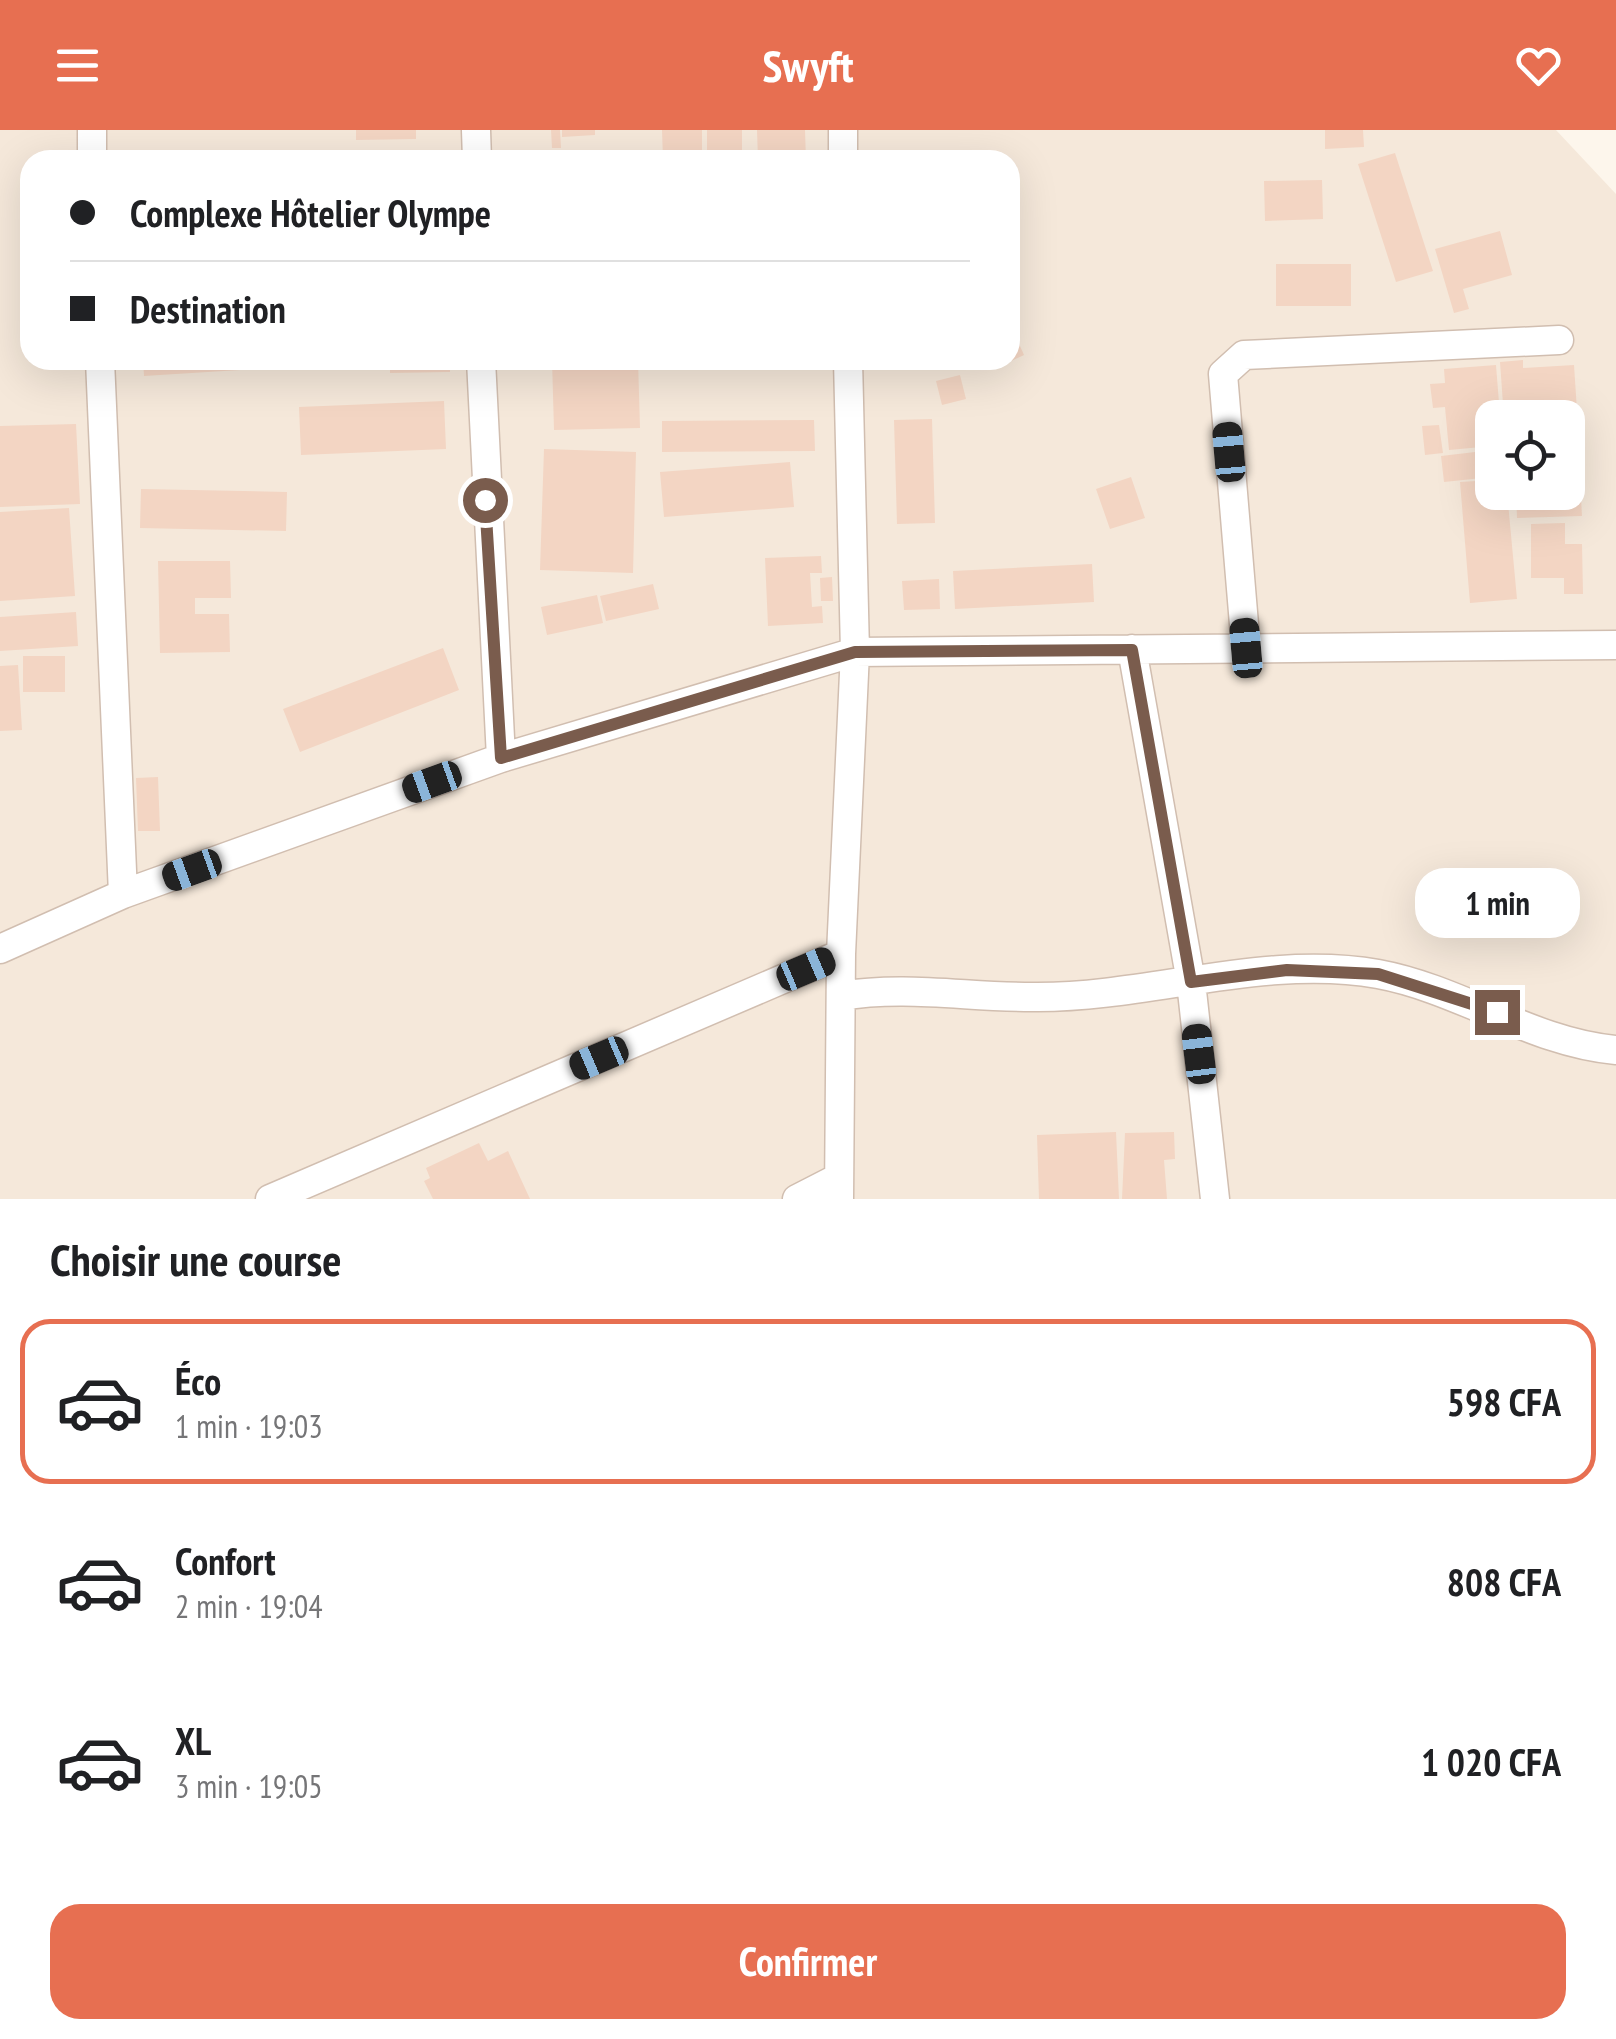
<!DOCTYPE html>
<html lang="fr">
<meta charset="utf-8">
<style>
:root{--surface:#fff;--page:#f2f2f2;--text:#202124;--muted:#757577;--line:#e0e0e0;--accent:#e76f51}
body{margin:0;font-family:"PT Sans Narrow",sans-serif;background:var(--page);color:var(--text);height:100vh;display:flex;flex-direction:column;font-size:38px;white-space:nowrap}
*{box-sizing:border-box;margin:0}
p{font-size:32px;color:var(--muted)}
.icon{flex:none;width:55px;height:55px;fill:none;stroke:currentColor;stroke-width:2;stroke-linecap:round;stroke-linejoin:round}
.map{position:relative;height:1069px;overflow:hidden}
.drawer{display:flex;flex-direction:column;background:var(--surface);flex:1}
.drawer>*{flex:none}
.hud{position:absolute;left:20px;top:20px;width:1000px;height:220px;border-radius:30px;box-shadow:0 10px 40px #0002;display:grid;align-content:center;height:220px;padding:0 50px;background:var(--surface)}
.tools{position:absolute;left:1475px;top:270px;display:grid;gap:20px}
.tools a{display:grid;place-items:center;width:110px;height:110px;border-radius:20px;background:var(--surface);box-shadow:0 10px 40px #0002;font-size:50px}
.end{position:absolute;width:45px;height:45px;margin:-22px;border:12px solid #7a5c4d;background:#fff;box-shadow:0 0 0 5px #fff}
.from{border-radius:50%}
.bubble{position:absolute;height:70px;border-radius:30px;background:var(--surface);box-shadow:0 10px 40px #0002;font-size:32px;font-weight:800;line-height:70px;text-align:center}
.car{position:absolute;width:30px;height:60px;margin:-30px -15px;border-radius:12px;box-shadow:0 0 8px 2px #0007;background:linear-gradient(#222 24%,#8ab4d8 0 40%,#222 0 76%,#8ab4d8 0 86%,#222 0)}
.hud b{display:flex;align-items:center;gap:35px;height:95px;font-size:38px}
.hud b+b{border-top:2px solid var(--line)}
.hud i{width:25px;height:25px;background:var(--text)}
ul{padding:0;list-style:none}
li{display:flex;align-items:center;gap:30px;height:165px;margin:0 20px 15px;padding:0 30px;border:5px solid transparent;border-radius:30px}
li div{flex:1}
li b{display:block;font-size:38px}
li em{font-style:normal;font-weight:800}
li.active{border-color:var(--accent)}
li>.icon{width:90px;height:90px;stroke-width:1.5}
h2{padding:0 50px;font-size:45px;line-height:120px}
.action{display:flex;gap:20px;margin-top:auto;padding:20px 50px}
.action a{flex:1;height:115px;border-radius:30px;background:var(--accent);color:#fff;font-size:40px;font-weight:800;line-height:115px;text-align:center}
header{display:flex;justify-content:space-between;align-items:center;height:130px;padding:0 50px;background:var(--accent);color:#fff;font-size:45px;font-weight:800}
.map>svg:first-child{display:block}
</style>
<header><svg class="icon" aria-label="menu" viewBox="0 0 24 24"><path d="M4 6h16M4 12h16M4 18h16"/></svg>Swyft<svg class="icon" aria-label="heart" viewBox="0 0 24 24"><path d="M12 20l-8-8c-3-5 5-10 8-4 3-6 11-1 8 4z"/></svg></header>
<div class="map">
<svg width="1616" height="1069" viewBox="0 0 1616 1069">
<rect width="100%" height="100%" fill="#fdf6ec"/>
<path fill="#f5e8da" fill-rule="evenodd" d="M0,0H1556L1616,64V1069H0ZM30,30H1010V230H30ZM1492,288H1568V362H1492Z"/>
<path fill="#f3d5c3" d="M356,0H416V9L356,10Z
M551,0H560L561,18H552Z
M562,0H595V5L562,7Z
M662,0H702V30H663Z
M707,0H742V25H707Z
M757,0H805L806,30H758Z
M1325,0H1363L1364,17L1325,19Z
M617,23H654L655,30H617Z
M1395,23L1433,141L1396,152L1358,34Z
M1322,50L1323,89L1265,91L1264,51Z
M1500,101L1512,145L1463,159L1469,179L1454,183L1435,119Z
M1276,134H1351V176H1276Z
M1016,207L1024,225L994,239L990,230H1010V210Z
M143,230H286V237L144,246Z
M390,230H450V242L390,243Z
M552,230H638L640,298L554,300Z
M1523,230V238L1574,235L1579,311L1568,312V288H1504L1500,232Z
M1496,235L1499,273L1489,274L1492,316L1449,320L1445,277L1433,278L1430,254L1445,253L1444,239Z
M960,245L966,269L942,275L936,251Z
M444,271L446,319L301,325L299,277Z
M932,289L935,393L897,394L894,290Z
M814,290L815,321L662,322V291Z
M76,294L80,374L0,377V296Z
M1439,295L1443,323L1425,325L1422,296Z
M544,319L636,322L633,443L540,440Z
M1492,320V347L1444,352L1441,326Z
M790,332L794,377L664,387L660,342Z
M1131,347L1145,388L1110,399L1096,359Z
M1580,349L1582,386L1517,388L1516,362H1568V350Z
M1492,350V362H1507L1517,469L1470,473L1460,352Z
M141,359L287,362L286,401L140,398Z
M69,378L75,466L0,471V382Z
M1565,393V414H1582L1583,464H1564V448H1531V394Z
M821,426L822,443H810L812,477L822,476L823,493L768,496L765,428Z
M158,431H230L231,468H195V484H229L230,522L160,523Z
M1092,434L1094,472L955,479L953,441Z
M832,447L833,471H821L820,448Z
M939,449L940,479L904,480L902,451Z
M653,454L659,479L606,491L600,466Z
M597,465L603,493L547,505L541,477Z
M76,482L78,516L0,521V487Z
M443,518L459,560L300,622L283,579Z
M23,526H65V562H23Z
M18,535L22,600L0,601V536Z
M158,647L160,701H138L136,648Z
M1116,1002L1119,1069H1039L1037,1005Z
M1174,1002L1175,1029L1164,1030L1167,1069H1122L1125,1003Z
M479,1013L488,1031L508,1021L530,1069H433L424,1051L430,1048L426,1038Z"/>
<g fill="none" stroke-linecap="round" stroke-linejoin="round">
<defs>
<path id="minor" d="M92,0V30
M476,0L477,30
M843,0V30
M100,230L123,764
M481,230L501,628
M1246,518L1223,244L1244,225L1559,210
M1132,519L1191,852L1215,1069
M0,819L123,764L501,628L855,522L1616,515
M841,866C907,855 971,868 1038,867C1150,867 1266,824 1378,844C1460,859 1533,913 1616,920
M270,1069L841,824
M797,1069L838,1048
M839,1069L841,824L855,522L848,230"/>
</defs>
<use href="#minor" stroke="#d1beb0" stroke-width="31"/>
<use href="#minor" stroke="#fff" stroke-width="28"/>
</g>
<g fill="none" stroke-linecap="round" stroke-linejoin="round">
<path stroke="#7a5c4d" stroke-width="12" d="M485,370L501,628L855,522L1132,520L1191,852L1287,840L1378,844L1497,882"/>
</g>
</svg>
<div class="tools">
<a><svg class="icon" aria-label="locate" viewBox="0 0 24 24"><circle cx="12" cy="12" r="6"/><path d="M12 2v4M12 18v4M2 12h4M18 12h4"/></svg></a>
</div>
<i class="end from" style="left:485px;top:370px"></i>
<i class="end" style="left:1497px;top:882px"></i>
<div class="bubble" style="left:1415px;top:738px;width:165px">1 min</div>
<i class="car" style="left:1229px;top:322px;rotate:355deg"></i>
<i class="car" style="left:1246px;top:518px;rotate:355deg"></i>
<i class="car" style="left:432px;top:652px;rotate:250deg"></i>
<i class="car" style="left:192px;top:740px;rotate:250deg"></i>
<i class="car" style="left:806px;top:839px;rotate:67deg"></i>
<i class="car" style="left:1199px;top:924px;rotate:353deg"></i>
<i class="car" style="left:599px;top:928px;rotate:247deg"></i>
<div class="hud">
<b><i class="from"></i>Complexe Hôtelier Olympe</b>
<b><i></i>Destination</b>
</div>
</div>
<section class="drawer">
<h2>Choisir une course</h2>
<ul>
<li class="active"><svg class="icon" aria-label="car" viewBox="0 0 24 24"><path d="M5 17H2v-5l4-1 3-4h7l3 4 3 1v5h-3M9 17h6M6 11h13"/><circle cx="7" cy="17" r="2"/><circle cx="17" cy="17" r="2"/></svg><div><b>Éco</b><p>1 min · 19:03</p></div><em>598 CFA</em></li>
<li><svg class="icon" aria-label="car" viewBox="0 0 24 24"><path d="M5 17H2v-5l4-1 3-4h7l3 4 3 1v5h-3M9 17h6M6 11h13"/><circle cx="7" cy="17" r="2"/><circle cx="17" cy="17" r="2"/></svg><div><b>Confort</b><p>2 min · 19:04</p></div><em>808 CFA</em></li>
<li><svg class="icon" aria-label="car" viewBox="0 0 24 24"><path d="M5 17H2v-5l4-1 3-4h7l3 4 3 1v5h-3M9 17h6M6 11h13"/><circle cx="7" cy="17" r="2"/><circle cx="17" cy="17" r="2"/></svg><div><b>XL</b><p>3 min · 19:05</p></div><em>1 020 CFA</em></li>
</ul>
<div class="action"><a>Confirmer</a></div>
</section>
